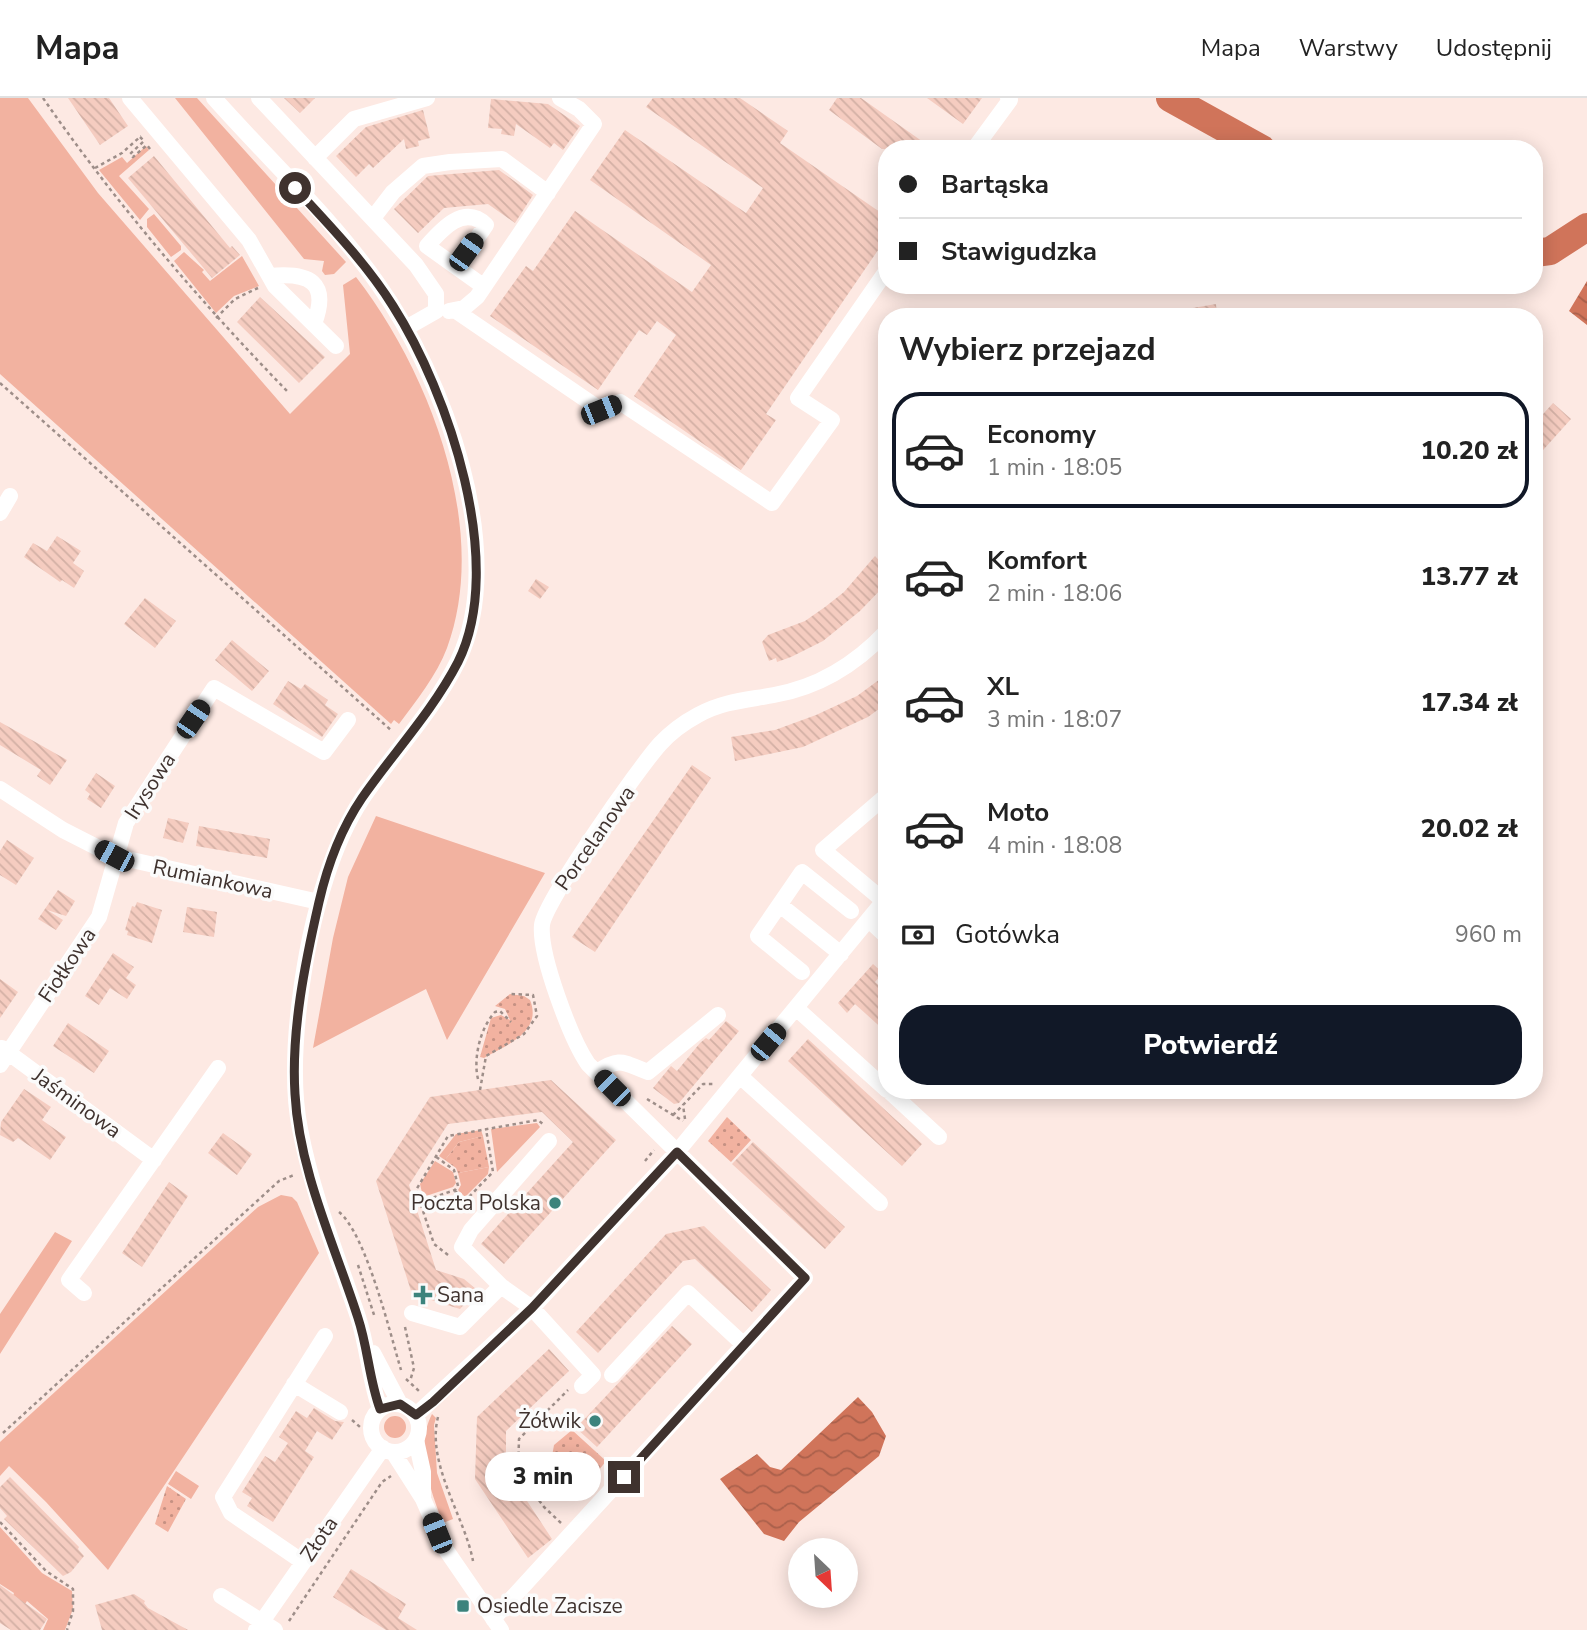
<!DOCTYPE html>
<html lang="pl">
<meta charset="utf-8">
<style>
:root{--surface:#fff;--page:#f2f2f2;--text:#222;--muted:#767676;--line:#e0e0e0;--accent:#111827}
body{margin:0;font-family:"Nunito Sans",sans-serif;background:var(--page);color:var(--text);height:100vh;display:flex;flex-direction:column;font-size:26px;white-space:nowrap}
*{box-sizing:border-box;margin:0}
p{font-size:23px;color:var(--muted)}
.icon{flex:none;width:38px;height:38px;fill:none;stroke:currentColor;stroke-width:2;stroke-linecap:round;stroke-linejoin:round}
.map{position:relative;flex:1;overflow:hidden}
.side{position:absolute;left:878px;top:210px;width:665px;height:791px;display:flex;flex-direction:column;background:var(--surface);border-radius:28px;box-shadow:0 4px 18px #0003}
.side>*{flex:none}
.banner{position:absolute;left:878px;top:42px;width:665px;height:154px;border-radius:28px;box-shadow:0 4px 18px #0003;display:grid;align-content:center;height:154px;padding:0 21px;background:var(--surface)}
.needle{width:46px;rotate:155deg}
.tools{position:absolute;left:788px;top:1440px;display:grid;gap:14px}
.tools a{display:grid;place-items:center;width:70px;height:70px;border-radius:50%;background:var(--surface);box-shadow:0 4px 18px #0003;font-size:35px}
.end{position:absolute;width:32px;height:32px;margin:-16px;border:9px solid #3f322e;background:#fff;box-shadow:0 0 0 4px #fff}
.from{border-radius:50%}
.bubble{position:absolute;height:49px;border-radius:24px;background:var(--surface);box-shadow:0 4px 18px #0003;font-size:23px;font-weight:800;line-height:49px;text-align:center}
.car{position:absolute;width:21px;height:42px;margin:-21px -10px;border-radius:9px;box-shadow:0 0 5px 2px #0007;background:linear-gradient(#222 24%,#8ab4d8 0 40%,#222 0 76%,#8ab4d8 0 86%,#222 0)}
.banner b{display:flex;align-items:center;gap:24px;height:66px;font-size:26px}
.banner b+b{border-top:2px solid var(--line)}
.banner i{width:18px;height:18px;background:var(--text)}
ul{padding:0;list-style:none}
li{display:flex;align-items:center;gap:21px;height:116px;margin:0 14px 10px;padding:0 7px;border:4px solid transparent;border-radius:28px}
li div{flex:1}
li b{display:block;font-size:26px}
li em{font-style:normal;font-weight:800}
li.on{border-color:var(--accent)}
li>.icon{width:63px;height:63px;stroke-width:1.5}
h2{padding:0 21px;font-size:32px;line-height:84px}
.pay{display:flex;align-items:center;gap:18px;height:77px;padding:0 21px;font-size:26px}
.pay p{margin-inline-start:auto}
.action{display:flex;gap:14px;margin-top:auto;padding:14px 21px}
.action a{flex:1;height:80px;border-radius:28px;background:var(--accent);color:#fff;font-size:28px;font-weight:800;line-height:80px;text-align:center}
header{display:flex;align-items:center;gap:42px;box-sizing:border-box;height:98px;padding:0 35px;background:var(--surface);border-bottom:2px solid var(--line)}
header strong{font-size:33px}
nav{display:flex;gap:38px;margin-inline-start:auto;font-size:24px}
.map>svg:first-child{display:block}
</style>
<header>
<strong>Mapa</strong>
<nav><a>Mapa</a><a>Warstwy</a><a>Udostępnij</a></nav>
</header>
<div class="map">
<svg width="1587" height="1532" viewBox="0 0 1587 1532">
<defs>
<pattern id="park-dots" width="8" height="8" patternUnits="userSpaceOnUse" patternTransform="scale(1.75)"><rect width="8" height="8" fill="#f2b2a0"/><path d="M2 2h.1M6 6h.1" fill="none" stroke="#c59183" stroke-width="1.8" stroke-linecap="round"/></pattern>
<pattern id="water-waves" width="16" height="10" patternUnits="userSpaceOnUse" patternTransform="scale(1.75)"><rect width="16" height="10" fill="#d0745a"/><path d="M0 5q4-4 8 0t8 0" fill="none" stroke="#aa604b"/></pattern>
<pattern id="building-back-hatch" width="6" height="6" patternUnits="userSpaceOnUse" patternTransform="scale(1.75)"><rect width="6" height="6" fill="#f5ccc0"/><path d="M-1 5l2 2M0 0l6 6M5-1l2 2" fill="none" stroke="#d3b0a5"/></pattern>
</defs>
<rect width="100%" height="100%" fill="#fde9e3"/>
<path fill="#f2b2a0" d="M0,0H28L98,95L290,316L350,256L343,187L356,179C429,273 491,431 447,550C437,577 416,603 399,626L394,622L391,626L0,276Z
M175,0H197L346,164L334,176L325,177L322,173L324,163L304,161Z
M146,48L149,52L119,78L149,111L140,122L99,72L122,59L127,65Z
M154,116L181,148V152L171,159L147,129V121Z
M184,154L204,172L202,174L210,183L242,158L259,188L234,198L216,215L174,163Z
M376,718L545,775L447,942L426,891L313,950L333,840L348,779Z
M537,1025L540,1029L497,1074L491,1031Z
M481,1032L483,1038L459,1044L445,1062L439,1058L456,1036Z
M435,1063L453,1074L456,1085L453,1089L423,1099L420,1086Z
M489,1069L488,1076L465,1099L458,1092L461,1087L458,1075Z
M281,1097L292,1099L297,1104L319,1155L108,1472L46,1404L9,1368L0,1378V1344L258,1109Z
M55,1134L72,1143L0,1256V1216Z
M432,1316L436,1320L434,1327L437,1375L453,1421L443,1425C430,1393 415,1348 432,1316Z
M384 1329a11 11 0 1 1 22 0a11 11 0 1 1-22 0Z
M176,1373L199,1388L191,1401L168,1386Z
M0,1429L42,1475L72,1493L73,1511L65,1532H43L48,1521L27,1503L25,1506L13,1498L14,1495L0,1486Z"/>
<path fill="url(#park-dots)" d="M510,896L524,898L530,902C543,934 506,947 484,960L480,959L491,920L501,917L510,922L505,911L495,908Z
M727,1019L751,1042L731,1064L708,1043Z
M483,1038L489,1069L458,1075L456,1070L445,1062L459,1044Z
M572,1332L606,1363L579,1398L551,1364L554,1347Z
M167,1388L186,1401L168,1434L155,1426Z"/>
<path fill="url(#water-waves)" d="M1587,183V227L1569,213Z
M858,1299L872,1314L886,1338L879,1358L799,1424L784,1443L764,1436L720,1381L757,1356L770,1369L781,1372Z"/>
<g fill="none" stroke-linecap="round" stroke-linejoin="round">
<path stroke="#d0745a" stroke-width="28" d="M1170,0L1262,51
M1535,155L1550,153L1587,129"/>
</g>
<path fill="url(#building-back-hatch)" d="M68,0H109L128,28L100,47Z
M284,0H315L300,15Z
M653,0H740L788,33L780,45L887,119V139L766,316L776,322L741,372L634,298L676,237L657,223L647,237L639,232L598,292L490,218L526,168L533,173L575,113L692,194L711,167L590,82L625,32L746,115L763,90L646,9Z
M837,0H861L933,51H882L829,12Z
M927,0H982L963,26Z
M491,1L548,6L580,28L563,52L554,45L550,50L516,26L514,38L501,36L502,31L488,30Z
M423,12L430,40L418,43L419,48L406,51L404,41L373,70L369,66L356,79L336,58L366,29Z
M154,58L230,150L232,148L240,157L212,180L128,80Z
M499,72L533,97L515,125L488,106L444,110L418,135L394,111L428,78Z
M260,199L325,259L299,285L237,224Z
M1216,206L1217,219H1181V212Z
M1553,305L1571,321L1535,361V325Z
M57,438L81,453L73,465L84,473L74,490L62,482L60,484L24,459L33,445L47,453Z
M875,458L887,471V485L860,513L823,543L791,559L777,564L776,560L769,563L762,544L768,537L805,523L825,509L844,494Z
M536,481L549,489L540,501L528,493Z
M145,500L176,523L155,550L124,526Z
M232,542L269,573L252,593L215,562Z
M887,576V605L868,619L803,649L735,663L731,639L775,632L816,617L857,598Z
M288,583L301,591L305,586L328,602L325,607L338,616L322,639L273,606Z
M0,624L67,662L50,687L37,678L41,672L0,647Z
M692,667L711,680L595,854L572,839Z
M96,675L115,688L101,710L87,701L90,696L85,692Z
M168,720L189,725L183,745L163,740Z
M199,728L270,741L267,760L196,748Z
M7,742L34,760L16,787L0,777V753Z
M58,792L75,803L66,818L47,812L63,822L56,832L38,821Z
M137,804L162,812L152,845L127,837L128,833L125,832L132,808L135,809Z
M187,809L217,814L214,839L183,834Z
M113,855L134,869L126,880L136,887L127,901L110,890L99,907L85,898Z
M873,866L883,875L875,884L887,895V935L855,906L847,915L838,905Z
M0,881L18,894L0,920Z
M726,923L739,933L679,1005L674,1006L653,990L671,968L677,973L700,945L706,940L709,942Z
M68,925L109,953L94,975L53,948Z
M808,941L922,1046L902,1068L788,963Z
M551,982L616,1042L504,1166L481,1146L573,1044L542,1014L448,1026L409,1087L436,1172L464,1181L477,1192L460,1211L412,1196L376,1083L430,999Z
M24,991L51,1009L42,1022L66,1039L50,1062L18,1040L13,1044L0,1037L1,1024Z
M223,1035L252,1056L237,1077L208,1055Z
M753,1044L845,1129L825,1151L732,1066Z
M169,1084L188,1098L142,1169L122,1155Z
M704,1128L771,1192L752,1214L695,1161L683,1163L598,1255L576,1234L666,1136Z
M672,1228L692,1246L597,1349L576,1330Z
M549,1251L569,1273L506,1333V1371L552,1441L528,1460L475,1381L477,1319Z
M314,1310L335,1323L344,1324L332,1342L317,1333L305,1353L314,1359L273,1424L247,1408L252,1400L242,1394L265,1358L275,1364L288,1345L279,1339L296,1313L307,1320Z
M10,1379L79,1449L78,1451L84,1458L71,1474L63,1478L4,1421L7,1418L0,1410V1389Z
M351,1471L406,1506L398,1520L417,1532H386L333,1499Z
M0,1487L47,1521L40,1532H11L0,1525Z
M134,1496L145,1503L144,1505L148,1510L188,1532H102L95,1507Z"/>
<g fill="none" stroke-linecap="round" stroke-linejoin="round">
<path stroke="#9e8e89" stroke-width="2.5" stroke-dasharray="3.5 3.5" stroke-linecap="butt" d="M43,0C115,104 201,205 289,295
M140,39L144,43L130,56L133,59L147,47L150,51
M95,70L122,55L141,38
M216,220L235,201L258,190
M0,285L392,633
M478,981C473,961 480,930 495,914L500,913L511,924
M480,992L486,958L524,936L537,918L533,897L510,896
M647,1001L683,1023
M673,1017L683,1007
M685,1021L683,1007L703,986H713
M645,1063L654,1052
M455,1093L465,1103
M420,1104L455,1092L458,1088L454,1072L435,1058
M471,1108L465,1103L493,1074L486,1031
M339,1114C366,1136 390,1235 401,1272
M448,1157L434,1146L416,1092L448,1038L538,1022L544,1027
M358,1167L375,1220
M405,1229L414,1270L410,1283
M406,1281L419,1293
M438,1319C426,1366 465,1419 473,1463
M352,1322L360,1329
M3,1335L279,1083L294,1077
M0,1424L46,1473L73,1491V1513L67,1532
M561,1425L544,1409L518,1374L519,1341L568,1292
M289,1523L382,1384L391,1378"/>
<path stroke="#fff" stroke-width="16" d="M130,0L249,142L275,188L336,248
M214,0C268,61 331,119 378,186C443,277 510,455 458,563C433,614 393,655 362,701C346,725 335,752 326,780C304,847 286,962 300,1031C312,1095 337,1157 358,1219C368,1249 369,1281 380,1311
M259,0L416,167L436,196V213L406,230
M974,51L1010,2L1008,0
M315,60L354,21L427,0
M373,120L393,94L423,68L450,64L502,61L548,95
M457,169L486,127C464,106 442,131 427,148L483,188
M270,178C309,174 330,184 314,226
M449,213L464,210L477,199L594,26L579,11L560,0
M456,213L601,312L620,304L772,405L832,322L798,300L887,172
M0,415L10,398
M0,691L63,732L114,758L319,804
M884,803L823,752L887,697
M780,807L841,856
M869,822L887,839
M802,874L758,838L802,774L851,813
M796,910L887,992
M2,950L154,1062
M0,967L99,819L126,725L214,590L324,654L348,622
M597,974C621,958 623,965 648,974L718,917
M740,978L880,1105
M888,992L939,1039
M549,1043L471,1132L462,1149L501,1188L532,1210L593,1277L582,1288
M84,1195L69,1182L218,970
M412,1215L460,1229L501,1188
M373,1255L400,1306
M612,1277L688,1195L744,1247
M294,1286L340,1314
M371 1330a24 24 0 1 1 48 0a24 24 0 1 1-48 0Z
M416,1317L532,1210L677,1054L887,799
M416,1342L423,1374V1401
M393,1354L423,1401L444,1449L501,1532
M303,1464L231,1415L223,1399L325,1238
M221,1498L275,1532
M493,1521L805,1180L588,966C571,941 539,857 542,827C544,804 640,668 660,646C671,634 685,624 698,617C723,603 748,602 774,597C820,589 856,566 887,533
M256,1532L383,1350"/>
</g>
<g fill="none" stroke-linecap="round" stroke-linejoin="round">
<path stroke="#3f322e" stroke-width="9" d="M295,90C330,128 366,165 393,208C448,294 507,466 458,564C432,614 394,654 362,700C341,731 327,769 319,804C305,865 291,933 295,996C299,1073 335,1148 358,1220C368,1250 369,1281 380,1311L400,1306L416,1317L433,1304L532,1210L677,1054L805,1180L624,1379"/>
</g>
<g fill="#3c837c" stroke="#fbfbfb" stroke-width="2.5">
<circle cx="555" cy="1105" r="7"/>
<path d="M419.5 1186.5h7v7h7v7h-7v7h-7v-7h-7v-7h7z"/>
<circle cx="595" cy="1323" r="7"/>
<rect x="456" y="1501" width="14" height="14" rx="3.5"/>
</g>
<g text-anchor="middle" stroke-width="7" stroke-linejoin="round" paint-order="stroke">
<g font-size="21" fill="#3f322e" stroke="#fbfbfb">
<text transform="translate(150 688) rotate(-57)" y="7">Irysowa</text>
<text transform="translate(595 740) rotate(-55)" y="7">Porcelanowa</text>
<text transform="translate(213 781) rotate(12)" y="7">Rumiankowa</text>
<text transform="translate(67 867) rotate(-56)" y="7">Fiołkowa</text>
<text transform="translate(77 1005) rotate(36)" y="7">Jaśminowa</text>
<text transform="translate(319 1441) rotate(-56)" y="7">Złota</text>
</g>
<g font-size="21" fill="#3f322e" stroke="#fbfbfb" text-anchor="end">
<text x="541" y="1112">Poczta Polska</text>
<text x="437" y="1204" text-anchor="start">Sana</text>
<text x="581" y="1330">Żółwik</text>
<text x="477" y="1515" text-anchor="start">Osiedle Zacisze</text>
</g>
</g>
</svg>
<div class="tools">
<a><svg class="needle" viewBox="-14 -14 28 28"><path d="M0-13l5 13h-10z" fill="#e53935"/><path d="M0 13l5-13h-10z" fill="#767676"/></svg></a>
</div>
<i class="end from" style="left:295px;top:90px"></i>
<i class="end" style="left:624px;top:1379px"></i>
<div class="bubble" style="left:485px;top:1354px;width:116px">3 min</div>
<i class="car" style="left:466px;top:154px;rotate:36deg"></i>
<i class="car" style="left:601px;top:312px;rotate:68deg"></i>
<i class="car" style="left:193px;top:621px;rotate:34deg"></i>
<i class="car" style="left:114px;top:758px;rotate:298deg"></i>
<i class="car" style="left:768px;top:944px;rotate:40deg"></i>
<i class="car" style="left:612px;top:990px;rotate:315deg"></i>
<i class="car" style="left:437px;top:1435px;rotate:338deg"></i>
<div class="banner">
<b><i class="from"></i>Bartąska</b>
<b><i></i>Stawigudzka</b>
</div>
<section class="side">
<h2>Wybierz przejazd</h2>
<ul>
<li class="on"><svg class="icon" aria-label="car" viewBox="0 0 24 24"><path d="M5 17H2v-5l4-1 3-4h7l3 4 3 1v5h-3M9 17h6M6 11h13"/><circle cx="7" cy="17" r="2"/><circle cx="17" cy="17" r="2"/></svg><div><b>Economy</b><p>1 min · 18:05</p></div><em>10.20 zł</em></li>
<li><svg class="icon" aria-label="car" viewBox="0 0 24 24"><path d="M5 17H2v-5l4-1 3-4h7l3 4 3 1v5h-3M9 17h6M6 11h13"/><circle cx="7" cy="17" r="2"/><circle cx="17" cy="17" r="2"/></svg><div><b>Komfort</b><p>2 min · 18:06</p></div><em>13.77 zł</em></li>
<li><svg class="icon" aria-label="car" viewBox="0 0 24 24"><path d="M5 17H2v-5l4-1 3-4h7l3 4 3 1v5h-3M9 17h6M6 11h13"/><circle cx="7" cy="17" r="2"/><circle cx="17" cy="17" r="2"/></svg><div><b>XL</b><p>3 min · 18:07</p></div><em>17.34 zł</em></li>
<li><svg class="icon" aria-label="car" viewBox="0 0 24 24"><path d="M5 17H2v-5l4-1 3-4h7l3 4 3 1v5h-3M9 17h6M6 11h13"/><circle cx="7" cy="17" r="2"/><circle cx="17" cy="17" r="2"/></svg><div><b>Moto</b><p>4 min · 18:08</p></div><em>20.02 zł</em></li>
</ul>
<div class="pay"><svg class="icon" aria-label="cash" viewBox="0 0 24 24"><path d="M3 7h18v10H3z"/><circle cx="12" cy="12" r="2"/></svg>Gotówka<p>960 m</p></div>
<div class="action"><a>Potwierdź</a></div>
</section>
</div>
